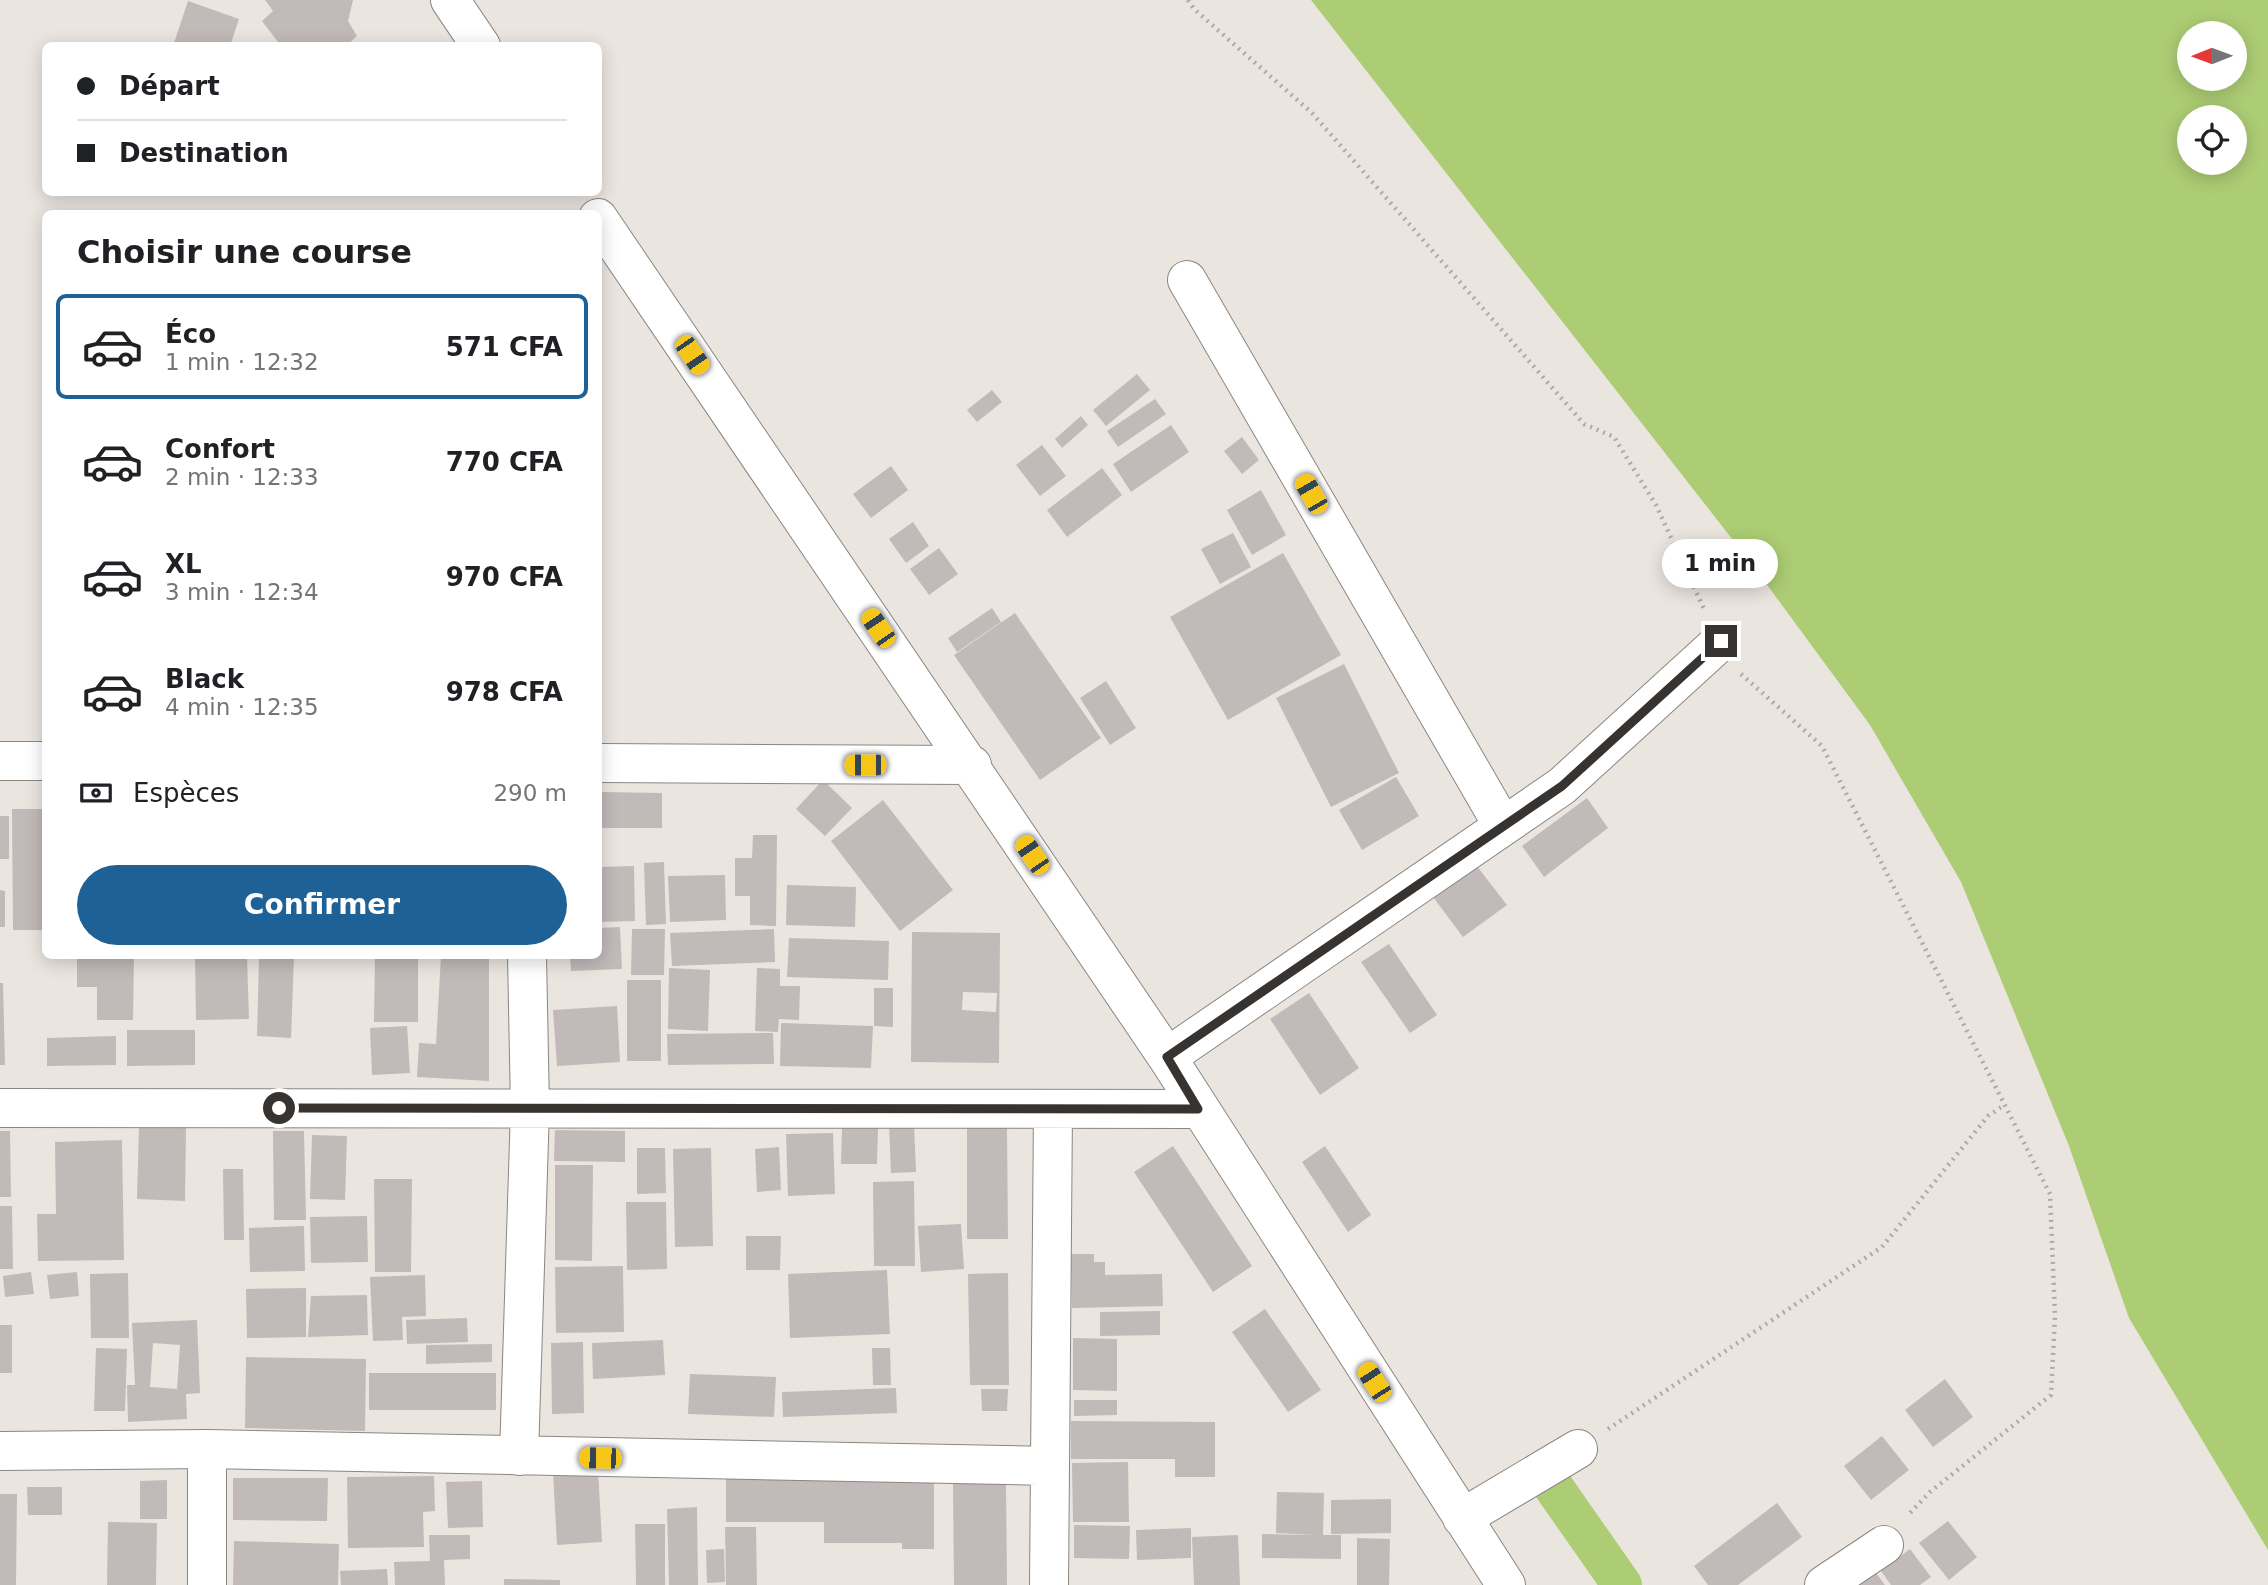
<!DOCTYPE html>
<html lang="fr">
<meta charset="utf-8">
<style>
:root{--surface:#fff;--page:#f2f2f2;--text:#202124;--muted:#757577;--line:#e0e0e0;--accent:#1d6196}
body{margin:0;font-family:"DejaVu Sans",sans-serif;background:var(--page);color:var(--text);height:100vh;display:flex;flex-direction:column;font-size:26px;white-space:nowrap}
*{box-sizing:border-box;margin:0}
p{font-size:23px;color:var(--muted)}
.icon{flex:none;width:38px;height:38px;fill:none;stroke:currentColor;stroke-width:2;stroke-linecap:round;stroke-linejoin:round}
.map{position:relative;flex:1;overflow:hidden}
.sheet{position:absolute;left:42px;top:210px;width:560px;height:749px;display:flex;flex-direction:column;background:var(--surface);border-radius:10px;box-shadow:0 4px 18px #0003}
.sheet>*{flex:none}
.hud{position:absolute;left:42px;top:42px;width:560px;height:154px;border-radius:10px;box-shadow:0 4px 18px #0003;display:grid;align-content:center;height:154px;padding:0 35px;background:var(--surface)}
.needle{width:46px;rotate:269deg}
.controls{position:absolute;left:2177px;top:21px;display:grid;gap:14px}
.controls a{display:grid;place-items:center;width:70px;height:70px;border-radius:50%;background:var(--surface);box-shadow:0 4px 18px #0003;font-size:35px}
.end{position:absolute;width:32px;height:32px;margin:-16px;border:9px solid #363331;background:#fff;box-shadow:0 0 0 4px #fff}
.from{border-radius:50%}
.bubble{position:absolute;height:49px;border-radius:24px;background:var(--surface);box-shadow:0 4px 18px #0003;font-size:23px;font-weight:700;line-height:49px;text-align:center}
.car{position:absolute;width:21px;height:42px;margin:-21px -10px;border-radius:9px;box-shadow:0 0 5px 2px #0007;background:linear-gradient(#f5c518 24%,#345 0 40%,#f5c518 0 76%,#345 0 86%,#f5c518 0)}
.hud b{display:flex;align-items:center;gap:24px;height:66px;font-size:26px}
.hud b+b{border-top:2px solid var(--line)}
.hud i{width:18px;height:18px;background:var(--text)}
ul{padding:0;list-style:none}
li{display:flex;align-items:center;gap:21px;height:105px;margin:0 14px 10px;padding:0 21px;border:4px solid transparent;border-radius:10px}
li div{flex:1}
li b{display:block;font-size:26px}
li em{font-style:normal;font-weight:700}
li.current{border-color:var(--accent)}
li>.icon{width:63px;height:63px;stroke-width:1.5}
h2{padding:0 35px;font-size:32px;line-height:84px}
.pay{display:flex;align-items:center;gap:18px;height:77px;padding:0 35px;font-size:26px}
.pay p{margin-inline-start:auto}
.action{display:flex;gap:14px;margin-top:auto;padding:14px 35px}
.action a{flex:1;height:80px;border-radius:42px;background:var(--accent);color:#fff;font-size:28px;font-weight:700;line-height:80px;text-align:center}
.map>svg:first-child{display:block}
</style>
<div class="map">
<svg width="2268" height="1585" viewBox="0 0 2268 1585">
<rect width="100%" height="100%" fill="#ebe5e0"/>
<path fill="#adcd74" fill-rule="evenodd" d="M1311,0H2268V1550L2129,1318L2069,1146L1961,882L1870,725L1754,567ZM2189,33H2235V79H2189ZM2189,117H2235V163H2189Z"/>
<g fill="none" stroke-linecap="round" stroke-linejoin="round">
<path stroke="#adcd74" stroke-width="40" d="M1550,1482L1622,1585"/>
</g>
<path fill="#c2b9b9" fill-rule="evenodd" d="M265,0H353L348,21L357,36L346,46H281L262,21L273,11Z
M188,1L239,19L230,46H173Z
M1137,374L1150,390L1106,426L1093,410Z
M992,390L1002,402L977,422L967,410Z
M1155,399L1166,414L1118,447L1107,431Z
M1081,416L1088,425L1062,448L1055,439Z
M1171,425L1189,452L1131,492L1113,464Z
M1242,437L1259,460L1242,474L1224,451Z
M1042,445L1066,476L1040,496L1016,465Z
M891,466L908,490L871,518L853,494Z
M1102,468L1122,495L1067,537L1047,510Z
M1261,490L1286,535L1252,555L1227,510Z
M913,522L929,546L906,563L889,539Z
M1233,533L1251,567L1220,584L1201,549Z
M939,548L958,574L929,595L910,569Z
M1283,553L1341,655L1228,720L1170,617Z
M992,608L1001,622L957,652L948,638Z
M1015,613L1101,738L1040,780L954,655Z
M1344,664L1399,773L1331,807L1276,698Z
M1106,681L1136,728L1110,745L1080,698Z
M1396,777L1419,816L1362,850L1339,810Z
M823,780L852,808L825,836L796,809Z
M602,792L662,793V828H602Z
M1587,798L1608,828L1544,877L1522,846Z
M883,800L953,890L900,931L831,841Z
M12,809H46V930H13Z
M0,816H9V859H0Z
M753,835H777L776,926L750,925V896H735V858H752Z
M1473,861L1507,905L1463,937L1430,893Z
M664,862L666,924L646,925L644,863Z
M634,866L635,921L598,922V867Z
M725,875L726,920L670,922L668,876Z
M787,885L856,887L855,927L786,925Z
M0,890L5,891V927H0Z
M620,927L622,969L571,971L570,956H598V928Z
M632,929H665L664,975H631Z
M774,929L775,962L672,966L670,933Z
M912,932L1000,933L999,1063L911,1062ZM963,992L997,993L996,1012L962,1010Z
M789,938L889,941L888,980L787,977Z
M1389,944L1437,1015L1410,1033L1361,962Z
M77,956H134L133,1020H97V987H77Z
M195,956H247L249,1019L196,1020Z
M259,956H294L291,1038L257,1036Z
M375,956H418V1022H374Z
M441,956H489V1081L417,1077L419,1043L436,1044Z
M669,968L710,970L708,1031L668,1029Z
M757,968L780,969V986H800L799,1020L779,1019L778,1032L755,1031Z
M627,980H661V1061H627Z
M0,983H3L5,1065H0Z
M874,988H893V1027L874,1026Z
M1309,993L1359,1068L1320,1095L1270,1019Z
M617,1006L620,1062L557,1066L553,1010Z
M781,1023L873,1026L871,1068L780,1066Z
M407,1026L410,1073L372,1075L370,1028Z
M127,1030H195V1065L127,1066Z
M773,1033L774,1064L668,1065L667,1034Z
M116,1036V1065L47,1066V1038Z
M914,1124L916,1172L891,1173L889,1125Z
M139,1126L186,1128L185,1201L137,1199Z
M967,1126H1007L1008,1239H967Z
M842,1128H878L877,1164H841Z
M555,1130L625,1131V1162L554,1161Z
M0,1131H10L11,1197H0Z
M273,1131H304L306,1220H274Z
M833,1133L835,1194L788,1196L786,1134Z
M312,1135L347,1136L345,1200L310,1199Z
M122,1140L124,1260L38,1261L37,1214H56L55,1142Z
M1173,1146L1252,1266L1213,1292L1134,1172Z
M1325,1146L1371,1215L1348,1232L1302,1162Z
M779,1147L781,1190L757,1192L755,1149Z
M637,1148H665L666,1193L637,1194Z
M711,1148L713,1246L675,1247L673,1149Z
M555,1165H593L592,1261L555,1260Z
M223,1169H243L244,1240H224Z
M374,1179H412L411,1272H375Z
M914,1181L915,1266H874L873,1182Z
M626,1202H666L667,1269L627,1270Z
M0,1206H12L13,1269H0Z
M367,1216L368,1262L311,1263L310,1217Z
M961,1224L964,1269L921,1272L918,1226Z
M304,1226L305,1271L250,1272L249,1228Z
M746,1236H781L780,1270H746Z
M1071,1254H1094V1262H1105V1275L1162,1274L1163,1306L1072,1308Z
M623,1266L624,1332L556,1333L555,1267Z
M887,1270L890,1334L790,1338L788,1274Z
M31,1272L34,1294L5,1297L3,1276Z
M77,1272L79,1296L50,1299L47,1275Z
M128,1273L129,1338H91L90,1274Z
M1008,1273L1009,1385H970L968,1274Z
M425,1275L426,1316L402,1317L403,1340L373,1341L370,1277Z
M306,1288V1337L247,1338L246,1289Z
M367,1295L368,1335L308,1337L311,1296Z
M1265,1309L1321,1390L1288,1412L1232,1332Z
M1160,1311V1335L1100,1336V1312Z
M467,1318L468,1342L407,1344L406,1320Z
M197,1320L200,1393L186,1394L187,1419L128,1422L127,1385H135L132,1323ZM153,1343L180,1345L177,1389L150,1387Z
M0,1325H12V1373H0Z
M1073,1338L1117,1339V1391L1073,1390Z
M663,1340L665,1375L593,1379L592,1343Z
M583,1342L584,1413L552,1414L551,1343Z
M492,1344V1362L426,1364V1345Z
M96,1348L127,1349L125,1411H94Z
M872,1348H890L891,1385H873Z
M246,1357L366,1359L365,1431L245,1428Z
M369,1373H496V1410H369Z
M690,1374L776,1377L774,1417L688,1414Z
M1945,1379L1973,1417L1933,1447L1905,1410Z
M896,1388L897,1413L783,1417L782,1392Z
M981,1389H1008L1007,1411H982Z
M1074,1400H1117V1415L1074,1416Z
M1071,1421L1215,1422V1477H1175V1459H1071Z
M1882,1436L1909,1470L1871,1500L1844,1466Z
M1128,1462L1129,1522H1073L1072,1463Z
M598,1469L602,1542L557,1545L553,1472Z
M434,1476L435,1511L423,1512L424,1547L348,1548L347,1477Z
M934,1477V1549H902V1543H824V1522H726V1479Z
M233,1478H328L327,1521L233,1520Z
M167,1480V1519H140V1481Z
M482,1481L483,1527L448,1528L446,1482Z
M1006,1483L1007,1585H954L953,1484Z
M27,1487H62V1515H28Z
M1277,1492L1324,1493L1323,1535H1341V1559L1262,1558V1534L1316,1535L1276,1533Z
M0,1494H17L16,1585H0Z
M1391,1499V1533L1331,1534V1500Z
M1777,1503L1802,1537L1738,1585H1708L1694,1566Z
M697,1507L698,1585H669L667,1509Z
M1948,1521L1977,1557L1949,1580L1919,1543Z
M108,1522L157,1523L156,1585H107Z
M635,1524H665V1585H636Z
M1074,1525L1130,1526L1129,1559L1074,1558Z
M725,1527H756L757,1585H726Z
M1191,1528V1558L1137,1560L1136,1530Z
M429,1535H470V1559L444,1560L445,1585H395L394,1562L430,1561Z
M1238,1535L1240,1585H1194L1192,1537Z
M1357,1538L1390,1539L1389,1585H1357Z
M234,1541L339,1544L338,1585H233Z
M724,1549L725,1582L707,1583L706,1550Z
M1910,1549L1931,1577L1920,1585H1891L1881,1571Z
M1870,1565L1885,1585H1860L1854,1577Z
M387,1569L388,1585H341L340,1571Z
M504,1579L560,1580V1585H504Z"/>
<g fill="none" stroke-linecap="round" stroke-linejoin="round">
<defs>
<path id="minor" d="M450,0L481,46
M598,218L1167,1057L1506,1585
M1187,280L1503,826
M0,761H46
M598,763L972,765
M1167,1057L1562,786L1721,641
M0,1108L1198,1109
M0,1451L207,1449L1050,1466
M519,1456L530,1108L527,956
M1462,1518L1578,1449
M207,1585V1449
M1049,1585L1053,1109
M1824,1585L1884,1545"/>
</defs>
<use href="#minor" stroke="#8c8682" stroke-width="40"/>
<path stroke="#afaaa6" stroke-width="4.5" stroke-dasharray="2 5" stroke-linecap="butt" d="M1188,0L1194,9L1312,113L1584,424L1614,437L1656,505L1704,609
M1741,674L1822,746L2050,1194L2055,1315L2051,1395L1930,1492L1908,1515
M1608,1429L1882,1247L1988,1116L2003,1106"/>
<use href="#minor" stroke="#fff" stroke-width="38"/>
</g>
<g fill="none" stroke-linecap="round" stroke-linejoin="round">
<path stroke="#363331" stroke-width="9" d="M279,1108L1198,1109L1167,1057L1562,786L1721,641"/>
</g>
</svg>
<div class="controls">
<a><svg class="needle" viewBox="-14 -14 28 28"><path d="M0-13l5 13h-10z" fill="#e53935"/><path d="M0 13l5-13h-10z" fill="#757577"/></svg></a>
<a><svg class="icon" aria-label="locate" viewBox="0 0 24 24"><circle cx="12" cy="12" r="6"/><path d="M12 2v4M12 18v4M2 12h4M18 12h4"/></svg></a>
</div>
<i class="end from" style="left:279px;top:1108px"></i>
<i class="end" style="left:1721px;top:641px"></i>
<div class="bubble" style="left:1662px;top:539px;width:116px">1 min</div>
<i class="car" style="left:692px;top:355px;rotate:146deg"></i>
<i class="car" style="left:1311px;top:494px;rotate:330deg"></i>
<i class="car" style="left:878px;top:628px;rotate:326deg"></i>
<i class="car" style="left:865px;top:765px;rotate:270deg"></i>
<i class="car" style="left:1032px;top:855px;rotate:326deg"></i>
<i class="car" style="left:1374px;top:1382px;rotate:327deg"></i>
<i class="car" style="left:600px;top:1458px;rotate:271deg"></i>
<div class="hud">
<b><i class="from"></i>Départ</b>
<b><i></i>Destination</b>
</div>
<section class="sheet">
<h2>Choisir une course</h2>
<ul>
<li class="current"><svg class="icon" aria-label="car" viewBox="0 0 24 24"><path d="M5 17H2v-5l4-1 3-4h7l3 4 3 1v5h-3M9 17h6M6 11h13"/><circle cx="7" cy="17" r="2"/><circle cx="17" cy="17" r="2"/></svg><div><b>Éco</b><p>1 min · 12:32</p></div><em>571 CFA</em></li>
<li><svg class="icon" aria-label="car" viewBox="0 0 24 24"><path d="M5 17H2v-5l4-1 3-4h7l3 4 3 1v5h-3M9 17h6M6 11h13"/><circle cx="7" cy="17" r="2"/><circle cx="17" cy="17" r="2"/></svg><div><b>Confort</b><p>2 min · 12:33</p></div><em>770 CFA</em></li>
<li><svg class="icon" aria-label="car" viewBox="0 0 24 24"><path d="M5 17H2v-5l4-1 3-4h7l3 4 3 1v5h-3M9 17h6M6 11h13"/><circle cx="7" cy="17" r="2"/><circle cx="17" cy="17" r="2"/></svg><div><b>XL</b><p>3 min · 12:34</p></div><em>970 CFA</em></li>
<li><svg class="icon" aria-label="car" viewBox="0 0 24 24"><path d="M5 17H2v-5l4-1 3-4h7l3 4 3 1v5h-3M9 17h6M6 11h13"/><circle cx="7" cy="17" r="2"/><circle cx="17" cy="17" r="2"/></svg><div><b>Black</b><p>4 min · 12:35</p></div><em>978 CFA</em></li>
</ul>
<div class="pay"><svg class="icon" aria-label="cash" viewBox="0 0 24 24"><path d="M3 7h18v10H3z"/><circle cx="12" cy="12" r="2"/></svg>Espèces<p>290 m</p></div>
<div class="action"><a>Confirmer</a></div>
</section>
</div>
